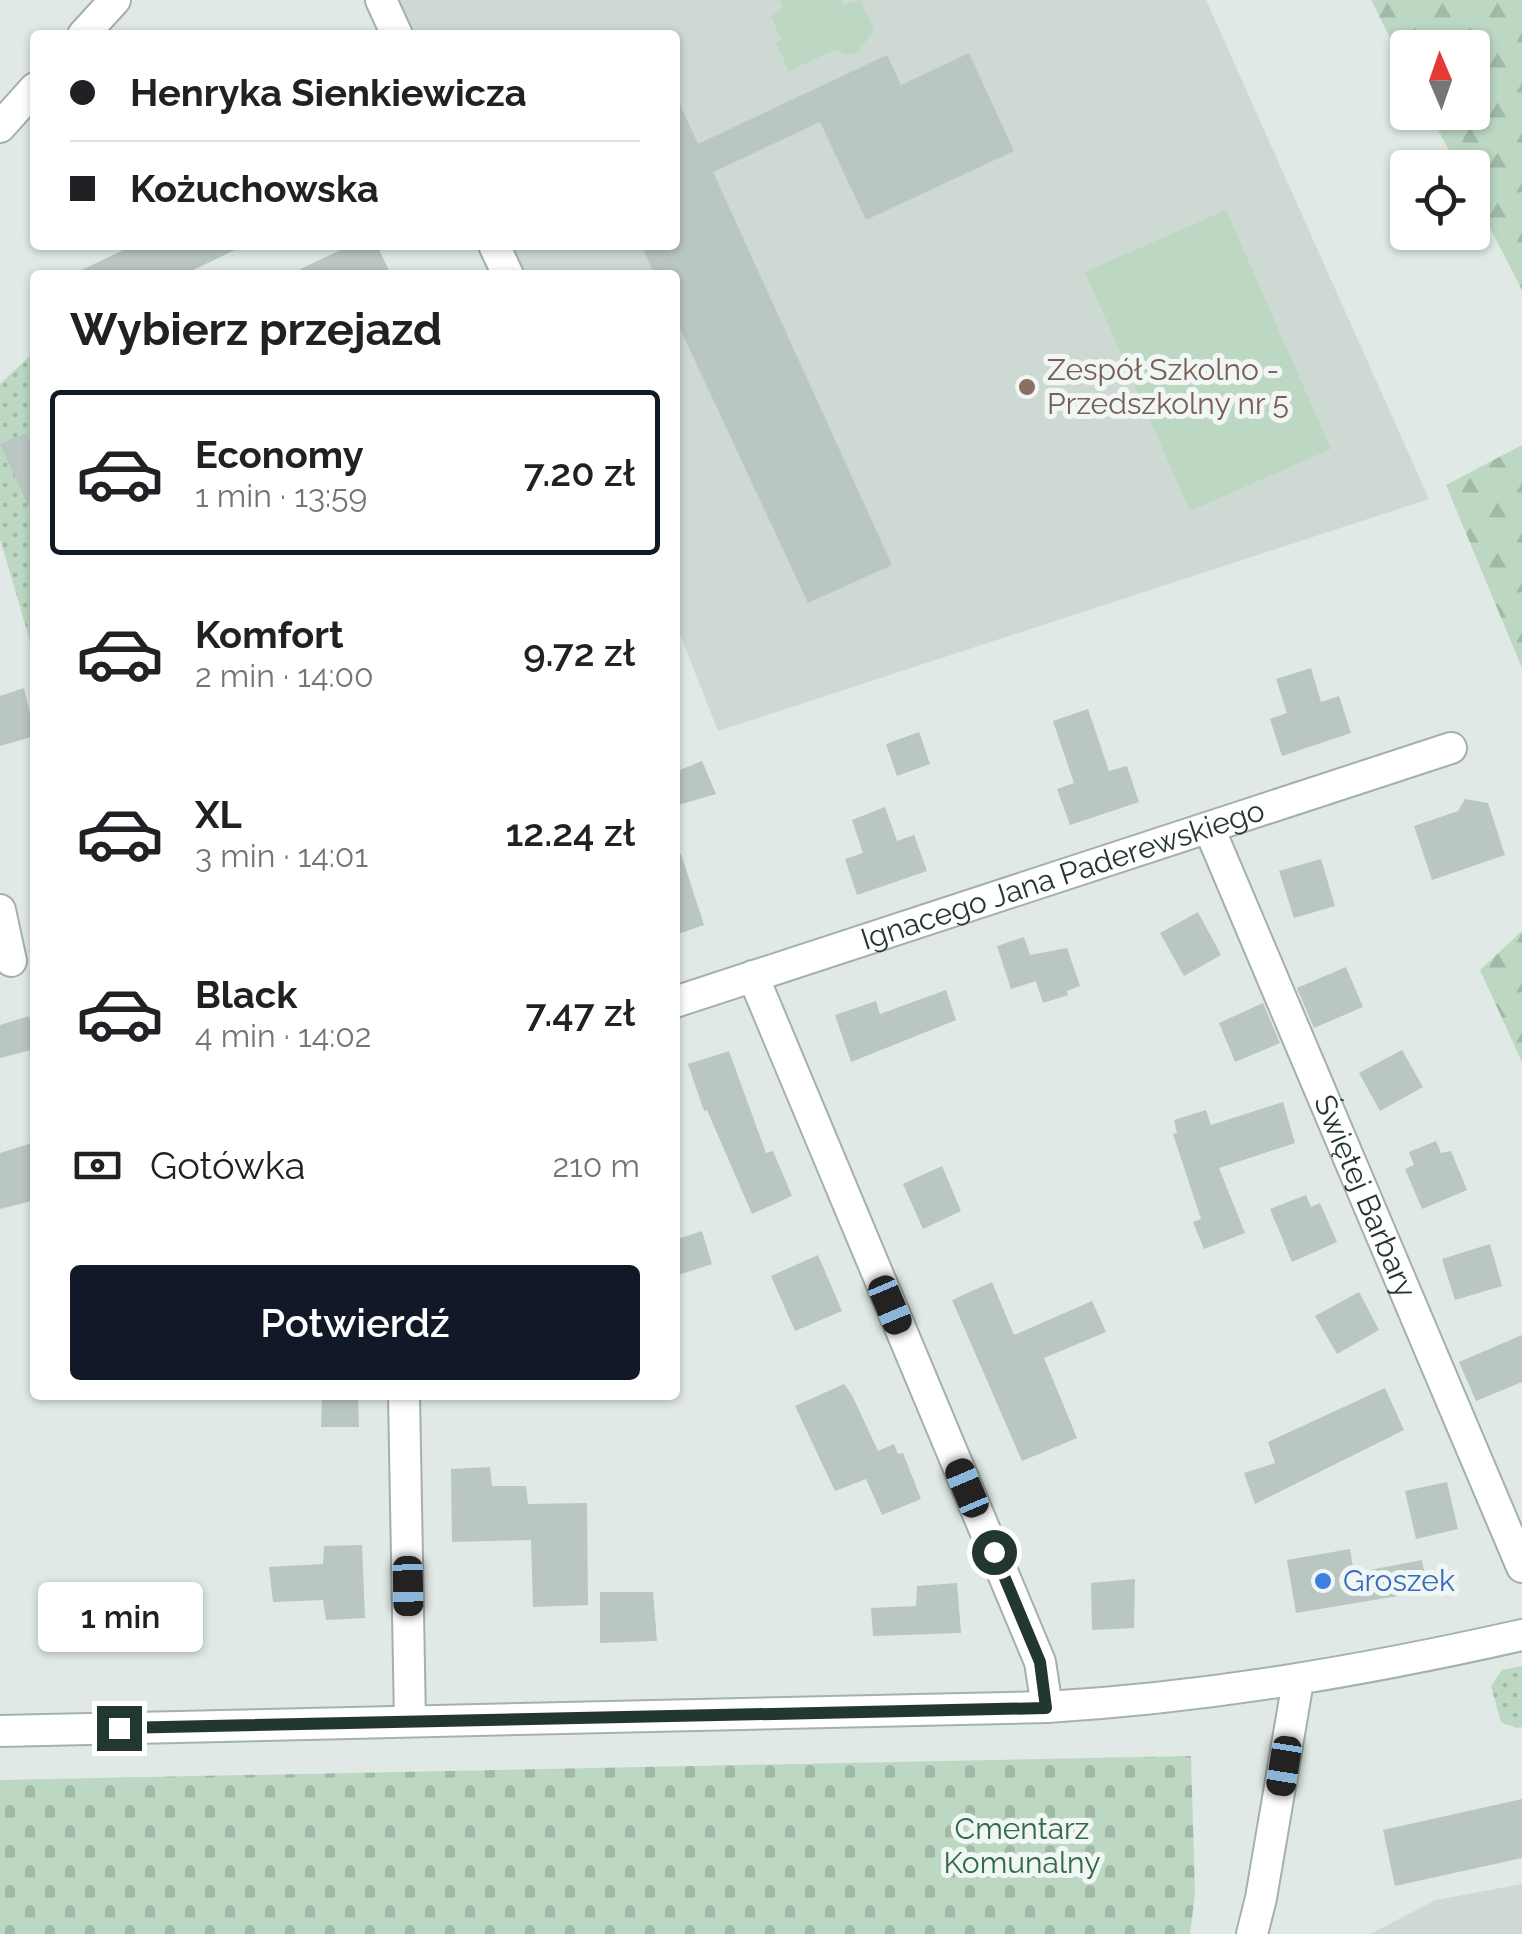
<!DOCTYPE html>
<html lang="pl">
<meta charset="utf-8">
<style>
:root{--surface:#fff;--page:#f2f2f2;--text:#202124;--muted:#757577;--line:#e0e0e0;--accent:#111827}
body{margin:0;font-family:Raleway,sans-serif;background:var(--page);color:var(--text);height:100vh;display:flex;flex-direction:column;font-size:38px;white-space:nowrap}
*{box-sizing:border-box;margin:0}
p{font-size:32px;color:var(--muted)}
.icon{flex:none;width:55px;height:55px;fill:none;stroke:currentColor;stroke-width:2;stroke-linecap:round;stroke-linejoin:round}
.map{position:relative;flex:1;overflow:hidden}
.side{position:absolute;left:30px;top:270px;width:650px;height:1130px;display:flex;flex-direction:column;background:var(--surface);border-radius:10px;box-shadow:0 2px 8px #0004}
.side>*{flex:none}
.top-card{position:absolute;left:30px;top:30px;width:650px;height:220px;border-radius:10px;box-shadow:0 2px 8px #0004;display:grid;align-content:center;height:220px;padding:0 40px;background:var(--surface)}
.needle{width:65px;rotate:358deg}
.buttons{position:absolute;left:1390px;top:30px;display:grid;gap:20px}
.buttons a{display:grid;place-items:center;width:100px;height:100px;border-radius:10px;background:var(--surface);box-shadow:0 2px 8px #0004;font-size:50px}
.end{position:absolute;width:45px;height:45px;margin:-22px;border:12px solid #233731;background:#fff;box-shadow:0 0 0 5px #fff}
.from{border-radius:50%}
.bubble{position:absolute;height:70px;border-radius:10px;background:var(--surface);box-shadow:0 2px 8px #0004;font-size:32px;font-weight:600;line-height:70px;text-align:center}
.car{position:absolute;width:30px;height:60px;margin:-30px -15px;border-radius:12px;box-shadow:0 0 8px 2px #0007;background:linear-gradient(#222 24%,#8ab4d8 0 40%,#222 0 76%,#8ab4d8 0 86%,#222 0)}
.top-card b{display:flex;align-items:center;gap:35px;height:95px;font-size:38px}
.top-card b+b{border-top:2px solid var(--line)}
.top-card i{width:25px;height:25px;background:var(--text)}
ul{padding:0;list-style:none}
li{display:flex;align-items:center;gap:30px;height:165px;margin:0 20px 15px;padding:0 20px;border:5px solid transparent;border-radius:10px}
li div{flex:1}
li b{display:block;font-size:38px}
li em{font-style:normal;font-weight:600}
li.current{border-color:var(--accent)}
li>.icon{width:90px;height:90px;stroke-width:1.5}
h2{padding:0 40px;font-size:45px;line-height:120px}
.pay{display:flex;align-items:center;gap:25px;height:110px;padding:0 40px;font-size:38px}
.pay p{margin-inline-start:auto}
.primary-button{display:flex;gap:20px;margin-top:auto;padding:20px 40px}
.primary-button a{flex:1;height:115px;border-radius:10px;background:var(--accent);color:#fff;font-size:40px;font-weight:600;line-height:115px;text-align:center}
.map>svg:first-child{display:block}
</style>
<div class="map">
<svg width="1522" height="1934" viewBox="0 0 1522 1934">
<defs>
<pattern id="grass-dots" width="8" height="8" patternUnits="userSpaceOnUse" patternTransform="scale(2.5)"><rect width="8" height="8" fill="#bcd8c2"/><path d="M2 2h.1M6 6h.1" fill="none" stroke="#a1baa7" stroke-width="1.8" stroke-linecap="round"/></pattern>
<pattern id="forest-firs" width="22" height="20" patternUnits="userSpaceOnUse" patternTransform="scale(2.5)"><rect width="22" height="20" fill="#bcd8c2"/><path d="M5 1l3.5 6h-7zM16 11l3.5 6h-7z" fill="#a1baa7"/></pattern>
<pattern id="cemetery-stones" width="16" height="16" patternUnits="userSpaceOnUse" patternTransform="scale(2.5)"><rect width="16" height="16" fill="#bcd8c2"/><path d="M2 7V4a2 2 0 0 1 4 0v3zM10 15v-3a2 2 0 0 1 4 0v3z" fill="#a1baa7"/></pattern>
</defs>
<rect width="100%" height="100%" fill="#e0e9e5"/>
<path fill="#cfd9d4" d="M396,0H1206L1429,499L718,731L675,622V275H521L507,245H675V35H412Z
M1522,1884V1934H1370L1436,1900Z"/>
<path fill="url(#grass-dots)" d="M31,355L35,364V439L30,441L26,433L1,445L35,502L28,506L35,522V658L0,539V384Z
M1522,1666V1727L1517,1728L1501,1722L1491,1686L1502,1670Z"/>
<path fill="url(#forest-firs)" d="M1371,0H1522V290L1473,195L1472,168L1458,167L1429,113L1472,112V48H1408L1407,71Z
M1522,445V668L1446,485Z
M1522,931V1062L1480,970Z"/>
<path fill="url(#cemetery-stones)" d="M1191,1756L1195,1894L1190,1934H0V1780Z"/>
<path fill="#bcd8c2" d="M780,0H841L843,4L861,1L874,30L858,52L846,55L835,50L789,71L776,43L781,40L771,16L783,8Z
M1226,210L1331,449L1190,511L1085,272Z"/>
<path fill="#b9c6c1" d="M969,53L1014,151L866,220L820,122L713,172L892,565L808,603L675,318V275H655L641,245H675V93L698,144L887,55L901,85Z
M134,245H245L183,275H71Z
M351,245H377L391,275H288Z
M26,433L35,450V520L0,444Z
M1311,668L1321,702L1339,696L1351,733L1282,756L1270,719L1287,713L1276,679Z
M24,688L35,736L0,746V696Z
M1088,709L1109,771L1127,766L1139,802L1070,825L1057,789L1074,783L1053,721Z
M919,732L930,764L897,776L886,744Z
M702,761L716,794L675,806V772Z
M1465,799L1488,803L1505,855L1432,880L1414,826L1458,811Z
M885,807L897,841L914,835L927,871L857,895L845,859L863,853L852,820Z
M681,854L704,925L675,935V855Z
M1321,859L1335,906L1294,918L1279,871Z
M1198,912L1221,955L1184,976L1160,933Z
M1024,937L1030,955L1067,948L1080,986L1067,991L1068,995L1043,1003L1036,981L1011,989L997,946Z
M1346,967L1363,1007L1314,1028L1297,988Z
M946,990L956,1020L851,1062L835,1015L876,1001L880,1014Z
M1263,1003L1280,1043L1235,1062L1219,1023Z
M29,1016L35,1049L0,1058V1025Z
M1402,1050L1423,1087L1380,1111L1359,1073Z
M729,1051L766,1153L773,1151L792,1196L752,1214L707,1110L704,1111L688,1064Z
M1283,1102L1295,1143L1219,1168L1245,1233L1204,1249L1193,1222L1201,1219L1173,1134L1177,1133L1174,1120L1206,1110L1211,1125Z
M1436,1141L1441,1153L1451,1151L1467,1190L1422,1209L1405,1169L1414,1165L1409,1152Z
M35,1142V1200L0,1209V1153Z
M942,1166L961,1211L923,1229L903,1184Z
M1306,1195L1311,1207L1320,1203L1337,1242L1292,1262L1270,1209Z
M702,1231L712,1264L675,1276V1240Z
M1490,1244L1502,1286L1455,1300L1442,1259Z
M818,1255L842,1311L795,1331L771,1276Z
M992,1282L1014,1335L1092,1301L1106,1332L1044,1358L1077,1438L1022,1461L952,1300Z
M1359,1292L1379,1330L1337,1354L1315,1316Z
M1522,1335V1382L1476,1401L1459,1362Z
M844,1384L852,1395L878,1451L894,1444L898,1454L903,1453L921,1499L882,1515L866,1479L835,1491L795,1406Z
M1385,1388L1404,1430L1255,1504L1244,1473L1275,1463L1268,1442Z
M322,1395H358L359,1427H321Z
M490,1467L492,1486H526L528,1504L587,1503L588,1605L533,1607L531,1540L452,1542L451,1469Z
M1447,1482L1458,1529L1416,1539L1405,1491Z
M362,1545L365,1618L326,1620L323,1600L273,1602L269,1567L323,1564L324,1546Z
M1350,1549L1354,1573L1422,1560L1428,1591L1296,1613L1287,1560Z
M1135,1579L1134,1628L1092,1630L1091,1583Z
M957,1583L961,1633L873,1636L871,1608L916,1606L917,1586Z
M600,1592H653L657,1641L600,1643Z
M1522,1799V1858L1395,1886L1383,1830Z"/>
<g fill="none" stroke-linecap="round" stroke-linejoin="round">
<defs>
<g id="minor">
<path d="M381,0L397,35"/>
<path d="M83,35L115,0"/>
<path d="M0,127L35,88"/>
<path d="M494,245L508,275"/>
<path id="s1" d="M1209,828L1522,1567"/>
<path d="M0,910L11,961"/>
<path d="M753,976L1040,1662L1047,1707"/>
<path id="s2" d="M675,1002L1451,748"/>
<path d="M404,1395L410,1721"/>
<path d="M1252,1934L1261,1898L1298,1681"/>
</g>
<path id="secondary" d="M0,1731L1047,1707C1210,1697 1362,1671 1522,1635"/>
</defs>
<use href="#minor" stroke="#a4b0ab" stroke-width="34"/>
<use href="#secondary" stroke="#a1b3ac" stroke-width="34"/>
<use href="#minor" stroke="#fff" stroke-width="30"/>
<use href="#secondary" stroke="#fff" stroke-width="30"/>
</g>
<g fill="none" stroke-linecap="round" stroke-linejoin="round">
<path stroke="#233731" stroke-width="12" d="M119,1728L1046,1708L1040,1662L994,1552"/>
</g>
<circle fill="#8d6e63" stroke="#f0f6f3" stroke-width="4" cx="1027" cy="387" r="10"/>
<circle fill="#3f7fe0" stroke="#f0f6f3" stroke-width="4" cx="1323" cy="1581" r="10"/>
<g text-anchor="middle" stroke-width="10" stroke-linejoin="round" paint-order="stroke">
<g font-size="30" fill="#785e54" stroke="#f0f6f3" text-anchor="start">
<text x="1047" y="380">Zespół Szkolno -<tspan x="1047" dy="34">Przedszkolny nr 5</tspan></text>
</g>
<g font-size="30" fill="#233731" stroke="#f0f6f3">
<text dy="10" stroke="none"><textPath href="#s2" startOffset="408">Ignacego Jana Paderewskiego</textPath></text>
<text dy="10" stroke="none"><textPath href="#s1" startOffset="400">Świętej Barbary</textPath></text>
</g>
<g font-size="30" fill="#366cbe" stroke="#f0f6f3" text-anchor="start">
<text x="1343" y="1591">Groszek</text>
</g>
<g font-size="30" fill="#336946" stroke="#f0f6f3">
<text x="1022" y="1839">Cmentarz<tspan x="1022" dy="34">Komunalny</tspan></text>
</g>
</g>
</svg>
<div class="buttons">
<a><svg class="needle" viewBox="-14 -14 28 28"><path d="M0-13l5 13h-10z" fill="#e53935"/><path d="M0 13l5-13h-10z" fill="#757577"/></svg></a>
<a><svg class="icon" aria-label="locate" viewBox="0 0 24 24"><circle cx="12" cy="12" r="6"/><path d="M12 2v4M12 18v4M2 12h4M18 12h4"/></svg></a>
</div>
<i class="end from" style="left:994px;top:1552px"></i>
<i class="end" style="left:119px;top:1728px"></i>
<div class="bubble" style="left:38px;top:1582px;width:165px">1 min</div>
<i class="car" style="left:890px;top:1305px;rotate:157deg"></i>
<i class="car" style="left:967px;top:1488px;rotate:337deg"></i>
<i class="car" style="left:408px;top:1586px;rotate:179deg"></i>
<i class="car" style="left:1284px;top:1766px;rotate:189deg"></i>
<div class="top-card">
<b><i class="from"></i>Henryka Sienkiewicza</b>
<b><i></i>Kożuchowska</b>
</div>
<section class="side">
<h2>Wybierz przejazd</h2>
<ul>
<li class="current"><svg class="icon" aria-label="car" viewBox="0 0 24 24"><path d="M5 17H2v-5l4-1 3-4h7l3 4 3 1v5h-3M9 17h6M6 11h13"/><circle cx="7" cy="17" r="2"/><circle cx="17" cy="17" r="2"/></svg><div><b>Economy</b><p>1 min · 13:59</p></div><em>7.20 zł</em></li>
<li><svg class="icon" aria-label="car" viewBox="0 0 24 24"><path d="M5 17H2v-5l4-1 3-4h7l3 4 3 1v5h-3M9 17h6M6 11h13"/><circle cx="7" cy="17" r="2"/><circle cx="17" cy="17" r="2"/></svg><div><b>Komfort</b><p>2 min · 14:00</p></div><em>9.72 zł</em></li>
<li><svg class="icon" aria-label="car" viewBox="0 0 24 24"><path d="M5 17H2v-5l4-1 3-4h7l3 4 3 1v5h-3M9 17h6M6 11h13"/><circle cx="7" cy="17" r="2"/><circle cx="17" cy="17" r="2"/></svg><div><b>XL</b><p>3 min · 14:01</p></div><em>12.24 zł</em></li>
<li><svg class="icon" aria-label="car" viewBox="0 0 24 24"><path d="M5 17H2v-5l4-1 3-4h7l3 4 3 1v5h-3M9 17h6M6 11h13"/><circle cx="7" cy="17" r="2"/><circle cx="17" cy="17" r="2"/></svg><div><b>Black</b><p>4 min · 14:02</p></div><em>7.47 zł</em></li>
</ul>
<div class="pay"><svg class="icon" aria-label="cash" viewBox="0 0 24 24"><path d="M3 7h18v10H3z"/><circle cx="12" cy="12" r="2"/></svg>Gotówka<p>210 m</p></div>
<div class="primary-button"><a>Potwierdź</a></div>
</section>
</div>
